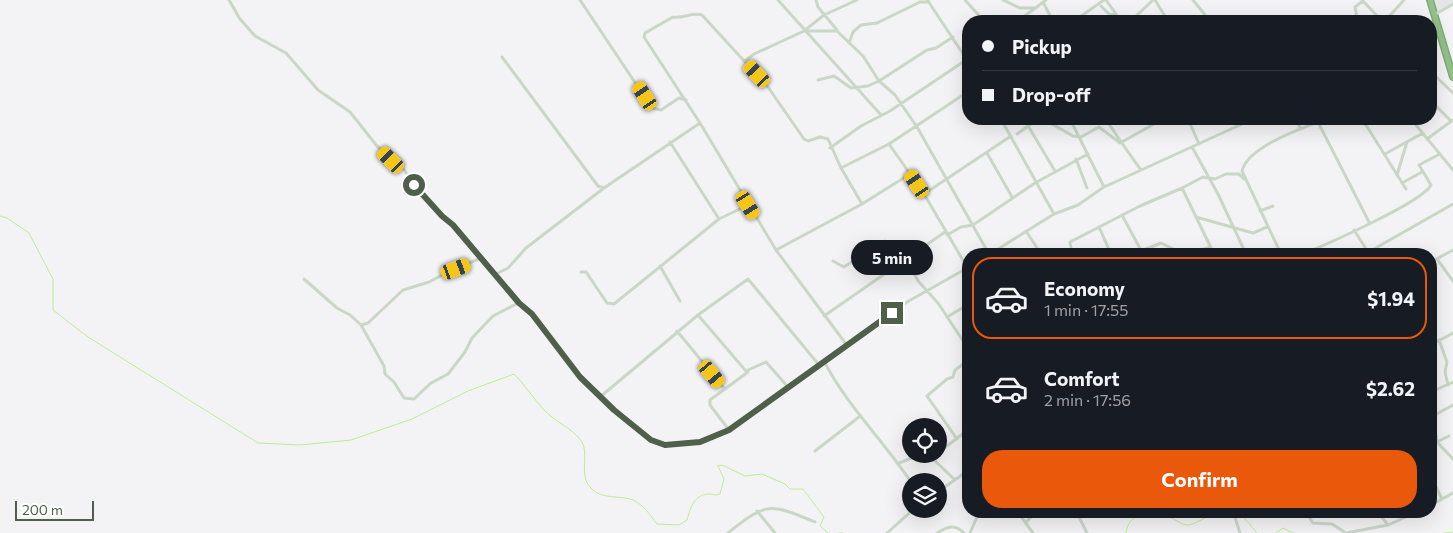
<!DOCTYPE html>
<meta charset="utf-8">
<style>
:root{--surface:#171b24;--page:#20242c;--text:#f1f3f6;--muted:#9ea1a6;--line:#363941;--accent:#ea580c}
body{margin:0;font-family:Commissioner,sans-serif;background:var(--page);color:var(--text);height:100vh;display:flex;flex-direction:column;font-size:19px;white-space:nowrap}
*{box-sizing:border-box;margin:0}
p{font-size:16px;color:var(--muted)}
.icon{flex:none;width:28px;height:28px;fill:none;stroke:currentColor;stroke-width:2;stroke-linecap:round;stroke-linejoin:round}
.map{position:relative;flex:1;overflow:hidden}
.details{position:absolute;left:962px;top:248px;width:475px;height:270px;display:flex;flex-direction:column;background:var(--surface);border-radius:20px;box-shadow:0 5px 20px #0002}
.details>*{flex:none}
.hud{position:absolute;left:962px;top:15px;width:475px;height:110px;border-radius:20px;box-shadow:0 5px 20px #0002;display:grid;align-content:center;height:110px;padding:0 20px;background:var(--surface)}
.buttons{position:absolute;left:902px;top:418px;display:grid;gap:10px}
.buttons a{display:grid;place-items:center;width:45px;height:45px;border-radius:50%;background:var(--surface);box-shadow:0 5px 20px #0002;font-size:25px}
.scale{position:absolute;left:15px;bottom:12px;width:79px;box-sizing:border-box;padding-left:5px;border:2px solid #4f604a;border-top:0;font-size:14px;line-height:18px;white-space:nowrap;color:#4f604a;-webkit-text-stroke:4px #fff;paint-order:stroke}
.end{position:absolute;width:22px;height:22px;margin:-11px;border:6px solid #4f604a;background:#fff;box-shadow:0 0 0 2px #fff}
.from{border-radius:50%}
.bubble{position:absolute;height:35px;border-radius:18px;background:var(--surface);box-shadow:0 5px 20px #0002;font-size:16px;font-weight:700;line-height:35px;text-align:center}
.car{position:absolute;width:15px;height:30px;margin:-15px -8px;border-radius:6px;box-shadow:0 0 4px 1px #0007;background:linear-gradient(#f5c518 24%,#345 0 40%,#f5c518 0 76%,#345 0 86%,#f5c518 0)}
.hud b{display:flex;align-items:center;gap:18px;height:48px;font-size:19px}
.hud b+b{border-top:1px solid var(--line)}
.hud i{width:12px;height:12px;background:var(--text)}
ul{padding:9px 0 0;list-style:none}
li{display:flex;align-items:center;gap:15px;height:82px;margin:0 10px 8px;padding:0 10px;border:2px solid transparent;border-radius:20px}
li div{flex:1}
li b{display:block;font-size:19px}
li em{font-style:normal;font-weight:700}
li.active{border-color:var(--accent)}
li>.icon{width:45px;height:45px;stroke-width:1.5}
.button{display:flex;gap:10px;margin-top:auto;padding:10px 20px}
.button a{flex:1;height:58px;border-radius:20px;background:var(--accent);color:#fff;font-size:20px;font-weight:700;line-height:58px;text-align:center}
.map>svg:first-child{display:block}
</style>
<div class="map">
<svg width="1453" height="533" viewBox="0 0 1453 533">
<rect width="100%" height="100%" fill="#f3f3f5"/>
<path fill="#e4e5e6" d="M1432,0H1453V3L1435,13Z"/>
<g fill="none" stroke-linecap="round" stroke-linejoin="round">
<path stroke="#bced91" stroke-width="1" d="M0,216L7,218L29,233L53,279V310L88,337L258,443L300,445L351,440L412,419L468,391L514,374C525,385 533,398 544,410C555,422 573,428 582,442C589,455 579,475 590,487C600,500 620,495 633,500C644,505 650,515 657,524L679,525L687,520C690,509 694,494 709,494C714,494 715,496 720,494L724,479L718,466L722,465L745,476L762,474L785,484L790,489H803L824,517L820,526L828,533
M838,533H843
M1126,533C1128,511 1153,510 1169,517C1175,519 1180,524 1186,525C1194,526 1207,516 1214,513L1228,516L1239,512L1257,533
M1276,533L1283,528L1293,533
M1444,533L1453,532"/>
<defs>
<path id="highway" d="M1430,0L1453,77"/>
</defs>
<use href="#highway" stroke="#7fac76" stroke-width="8"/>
<path stroke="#cad7c7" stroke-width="3" d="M229,0L240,19L255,36L286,53L318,90L350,112L377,146L403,168L414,185L442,216L453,225L519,303L532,314L580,377L614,410L651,440L665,445L700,442L729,430L907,302L969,267
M580,0L652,108L661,110L679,98L686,100
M778,0L881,115
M816,0L818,7L837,30
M965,0L984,21
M1003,0L1020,8H1036
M1106,0L1121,21
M1155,0L1168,21
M1193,0L1210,21
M1362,0L1382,21
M928,1L969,63
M1043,2L1053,21
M1101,6L1109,14L1116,15
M1434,15L1453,4
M1357,18L1355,7L1363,1
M1018,21L1046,0
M1074,21L1104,0
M1131,21L1153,0
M1385,21L1404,0
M804,31H837L863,56L879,81L895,95L917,127L989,254
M849,43L853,32L861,25L877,23L920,2H929
M502,57L598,186L604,188L700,123L776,250L846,344
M745,61L754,54L804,31L824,15L857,0
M1431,72L1453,93
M818,80L834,76L851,88L868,86L879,81L927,50L936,48L953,37
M1431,101L1451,121
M1001,119L1054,214
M1024,119L1055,171
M1026,119L1052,124L1073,136L1081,137L1099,127L1120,143L1163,119
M1070,119L1104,187
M1106,119C1117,137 1129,153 1141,170
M1188,119L1199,144
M1233,119L1237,126
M1295,119L1301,129
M1312,119L1318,122L1323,119
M1359,119L1366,125L1406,189
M1411,119L1453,170
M1003,122L1015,119
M700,123L644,37L645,33L673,17C683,19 692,12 702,15L768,87L804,139L808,141L820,137L828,139L841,168L862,204
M1366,125L1369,119
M1017,134L1038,119
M1427,139L1453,120
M670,142L719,219
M889,144L924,194L967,267
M1192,147L1218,194L1246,254
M830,148L861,126L890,111L969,58
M987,153L1012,197
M1385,154L1423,133
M1076,159L1087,188
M841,168L889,144L969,91
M1397,175L1407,142
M1402,183L1422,172
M924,194L1011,136
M1260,211L1273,206
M1122,215L1143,254
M1196,217L1253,233L1267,227
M1099,227L1111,254
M1354,230L1368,252
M1026,231L1041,254
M947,235L961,227L973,225L1035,183L1088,154
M776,250L862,204L910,174
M1141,251L1161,243L1183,254
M990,254L1054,214L1078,205L1104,187L1253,119
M1072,254L1070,242L1140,206L1182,188
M1190,254L1210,247
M1214,254L1182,188L1203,177L1215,179L1226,174H1239L1244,179
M1281,254L1242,171C1247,148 1297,130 1318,122L1369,222
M1303,254C1325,245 1423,202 1431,185L1419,165L1440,154
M1365,254L1453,204
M1437,259L1453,281
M833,261L844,267L885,241L897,262L909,266L919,282L938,303L969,350
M1431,262L1453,250
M660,266L680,301
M581,272H586L607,303L614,304L719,219L748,205
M496,274L508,268L526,248L604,188
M304,279L337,308L350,315L361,325L368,323L403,290L429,282L448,272L481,258
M698,315L748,279L819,365
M824,316L945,232
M947,317L969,304
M361,325L384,366L385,374L394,382L404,398L414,399L431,383L448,374L465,352L472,338L493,316L518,303
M677,331L724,388
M1439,340L1447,362L1445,372L1448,385
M1431,345L1453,333
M824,361C847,406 883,440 911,482
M1431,392L1453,382
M600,397L698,315L746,371L766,362L788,387
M1433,415L1437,442L1453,459
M1431,417L1453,405
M729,430L710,405V400L748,372
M957,439L927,396L947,379L953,377L955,370L969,360
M1437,442L1449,436
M815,451L859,417
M939,452L969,429
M925,454L935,461L955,480
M935,460L937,454
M899,463L922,454
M1431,477L1442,499
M939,491L969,470
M1431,505L1453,493
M757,511L775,533
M1017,511L1033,533
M1076,511L1087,533
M1233,511L1240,533
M1305,511L1313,523L1332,524L1346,533L1388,525
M1377,511L1388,525L1419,511
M1026,522L1038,511
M728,533C767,502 769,503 815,522
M887,533L914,509
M937,533C948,526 955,524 964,533
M970,533L977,517L985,511"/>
<use href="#highway" stroke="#94c08b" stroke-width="5"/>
</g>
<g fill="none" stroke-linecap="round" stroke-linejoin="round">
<path stroke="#4f604a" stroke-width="6" d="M414,185L442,216L453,225L519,303L532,314L580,377L614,410L651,440L665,445L700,442L729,430L892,313"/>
</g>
</svg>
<div class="buttons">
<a><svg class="icon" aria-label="locate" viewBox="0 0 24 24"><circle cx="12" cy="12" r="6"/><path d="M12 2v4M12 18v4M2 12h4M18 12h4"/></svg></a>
<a><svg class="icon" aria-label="layers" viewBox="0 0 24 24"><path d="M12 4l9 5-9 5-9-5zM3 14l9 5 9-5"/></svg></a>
</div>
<div class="scale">200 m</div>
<i class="end from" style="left:414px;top:185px"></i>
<i class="end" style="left:892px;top:313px"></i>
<div class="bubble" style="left:851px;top:240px;width:82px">5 min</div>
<i class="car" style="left:757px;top:74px;rotate:317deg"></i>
<i class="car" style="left:645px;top:96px;rotate:327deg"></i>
<i class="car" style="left:391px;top:160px;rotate:315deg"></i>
<i class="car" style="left:917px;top:184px;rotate:326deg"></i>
<i class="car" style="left:748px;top:205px;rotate:148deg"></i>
<i class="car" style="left:456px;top:269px;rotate:70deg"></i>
<i class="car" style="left:712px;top:374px;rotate:140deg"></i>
<div class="hud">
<b><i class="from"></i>Pickup</b>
<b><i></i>Drop-off</b>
</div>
<section class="details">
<ul>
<li class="active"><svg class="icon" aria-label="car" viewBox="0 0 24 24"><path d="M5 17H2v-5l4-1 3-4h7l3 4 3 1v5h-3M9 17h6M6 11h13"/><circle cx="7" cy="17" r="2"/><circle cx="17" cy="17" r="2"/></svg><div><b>Economy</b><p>1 min · 17:55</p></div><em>$1.94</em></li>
<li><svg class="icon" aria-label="car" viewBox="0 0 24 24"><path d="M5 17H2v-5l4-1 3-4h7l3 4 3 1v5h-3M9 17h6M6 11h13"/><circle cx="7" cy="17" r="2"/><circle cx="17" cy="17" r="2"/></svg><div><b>Comfort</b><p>2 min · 17:56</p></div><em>$2.62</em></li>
</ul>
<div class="button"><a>Confirm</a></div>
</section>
</div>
